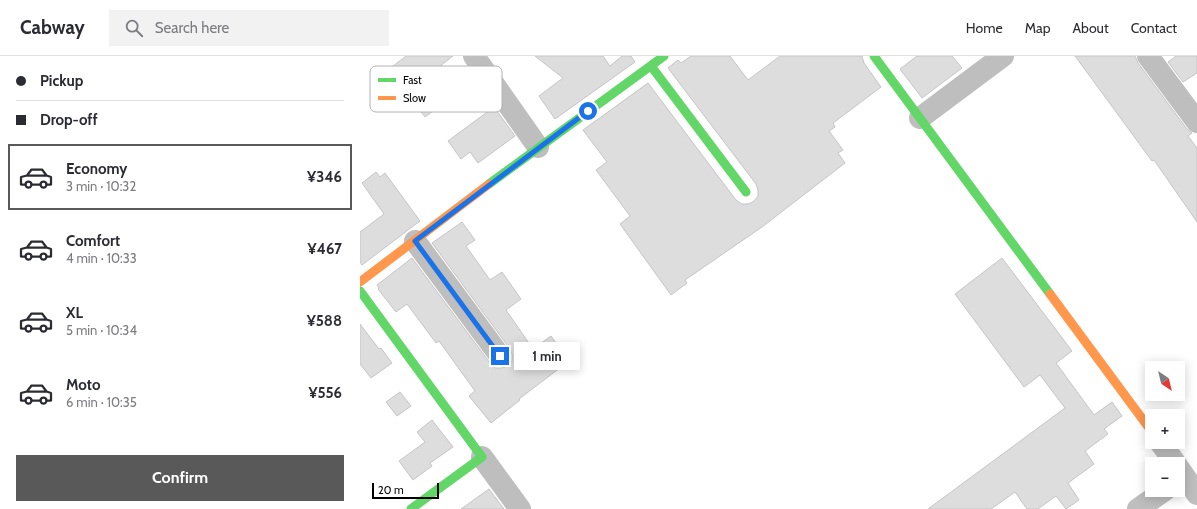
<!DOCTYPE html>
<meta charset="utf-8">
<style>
:root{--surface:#fff;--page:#f2f2f3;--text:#2b2b33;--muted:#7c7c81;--line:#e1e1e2;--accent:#595959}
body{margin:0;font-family:Cabin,sans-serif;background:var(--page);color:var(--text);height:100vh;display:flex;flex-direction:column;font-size:15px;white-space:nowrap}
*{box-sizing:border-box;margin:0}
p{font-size:13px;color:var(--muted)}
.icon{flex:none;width:22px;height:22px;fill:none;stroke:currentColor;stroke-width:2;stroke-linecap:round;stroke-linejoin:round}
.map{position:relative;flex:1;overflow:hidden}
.sheet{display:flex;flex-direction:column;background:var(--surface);width:360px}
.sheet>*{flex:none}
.banner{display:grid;align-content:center;height:88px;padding:0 16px;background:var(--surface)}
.needle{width:26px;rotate:145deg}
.tools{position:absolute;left:785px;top:305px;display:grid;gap:8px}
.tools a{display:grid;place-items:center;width:40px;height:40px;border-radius:0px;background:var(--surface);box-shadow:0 2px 10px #0003;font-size:20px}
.scale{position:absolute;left:12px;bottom:10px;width:67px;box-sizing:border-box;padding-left:4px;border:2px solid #000;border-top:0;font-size:11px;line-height:14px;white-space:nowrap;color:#000;-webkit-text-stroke:3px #fff;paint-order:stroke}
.end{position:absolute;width:18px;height:18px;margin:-9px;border:5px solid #1a73e8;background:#fff;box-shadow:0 0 0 2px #fff}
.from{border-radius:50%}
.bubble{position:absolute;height:28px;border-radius:0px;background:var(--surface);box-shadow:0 2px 10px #0003;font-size:13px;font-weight:700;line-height:28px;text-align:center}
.banner b{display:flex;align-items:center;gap:14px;height:38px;font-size:15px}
.banner b+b{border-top:1px solid var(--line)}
.banner i{width:10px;height:10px;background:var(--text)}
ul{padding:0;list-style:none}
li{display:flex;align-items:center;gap:12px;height:66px;margin:0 8px 6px;padding:0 8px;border:2px solid transparent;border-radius:0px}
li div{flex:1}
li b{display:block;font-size:15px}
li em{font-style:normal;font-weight:700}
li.on{border-color:var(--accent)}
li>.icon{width:36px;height:36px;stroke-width:1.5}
.primary-button{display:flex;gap:8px;margin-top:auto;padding:8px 16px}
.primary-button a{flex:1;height:46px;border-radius:0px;background:var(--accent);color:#fff;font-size:16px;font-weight:700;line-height:46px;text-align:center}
header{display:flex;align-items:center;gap:24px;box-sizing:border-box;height:56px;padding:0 20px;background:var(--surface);border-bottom:1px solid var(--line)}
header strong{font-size:19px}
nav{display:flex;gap:22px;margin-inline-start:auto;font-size:14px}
.search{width:280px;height:36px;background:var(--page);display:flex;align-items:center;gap:10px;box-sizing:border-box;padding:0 14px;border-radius:0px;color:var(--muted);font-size:15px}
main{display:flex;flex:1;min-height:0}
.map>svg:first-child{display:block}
</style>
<header>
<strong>Cabway</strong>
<div class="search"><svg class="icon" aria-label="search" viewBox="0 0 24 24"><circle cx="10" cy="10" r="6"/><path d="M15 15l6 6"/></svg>Search here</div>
<nav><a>Home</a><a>Map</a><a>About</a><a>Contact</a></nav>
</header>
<main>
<section class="sheet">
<div class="banner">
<b><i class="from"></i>Pickup</b>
<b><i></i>Drop-off</b>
</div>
<ul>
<li class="on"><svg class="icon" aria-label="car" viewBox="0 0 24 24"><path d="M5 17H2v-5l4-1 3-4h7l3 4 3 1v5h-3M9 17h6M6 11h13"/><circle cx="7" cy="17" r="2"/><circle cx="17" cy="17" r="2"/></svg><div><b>Economy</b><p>3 min · 10:32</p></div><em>¥346</em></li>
<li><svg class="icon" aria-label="car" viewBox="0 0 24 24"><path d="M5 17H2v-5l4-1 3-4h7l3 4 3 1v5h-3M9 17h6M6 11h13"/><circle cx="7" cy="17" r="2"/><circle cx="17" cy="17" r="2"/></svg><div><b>Comfort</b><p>4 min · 10:33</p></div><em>¥467</em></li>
<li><svg class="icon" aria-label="car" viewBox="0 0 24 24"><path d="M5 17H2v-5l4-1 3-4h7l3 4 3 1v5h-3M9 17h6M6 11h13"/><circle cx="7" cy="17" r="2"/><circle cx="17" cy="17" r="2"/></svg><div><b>XL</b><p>5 min · 10:34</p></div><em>¥588</em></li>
<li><svg class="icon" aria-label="car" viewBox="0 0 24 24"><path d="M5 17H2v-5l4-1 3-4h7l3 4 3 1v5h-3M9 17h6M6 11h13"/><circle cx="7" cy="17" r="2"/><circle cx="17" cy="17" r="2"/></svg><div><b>Moto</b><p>6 min · 10:35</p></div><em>¥556</em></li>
</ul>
<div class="primary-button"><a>Confirm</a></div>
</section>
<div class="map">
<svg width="837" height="453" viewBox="0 0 837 453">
<rect width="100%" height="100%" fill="#fff"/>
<path fill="#ddd" stroke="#c5c5c5" d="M46,0H93L66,21L85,46L65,61L28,14Z
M175,0H243L250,10L262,0H271L275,6L195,63L179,40L203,22Z
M331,0H370L388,24L420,0H502L504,7L521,31L473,67L475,71L469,75L483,94L478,97L485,107L402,171L325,224L327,227L311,239L260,168L270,160L236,114L247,106L223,74L288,27L376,144L382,148H388L393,146L398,140V134L396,128L308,12L318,4L321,7Z
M557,0H592L602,12L562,42L540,13Z
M715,0H775L778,7L827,73L832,77L828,80L837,92V166L794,104L792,105Z
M816,0H837V17L823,26L808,6Z
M134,51L155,80L118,107L110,96L101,103L88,85Z
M16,116L20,121L25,117L60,165L2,209L0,206V176L24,158L2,127Z
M102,166L115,184L106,190L130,224L142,216L161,243L146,254L173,293L191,280L209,305L159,343L160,344L131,367L109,340L115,335L79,285L76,287L47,248L36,256L18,233L19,232L17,229L52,202L130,307L135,312H142L147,310L152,305V298L150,293L72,187Z
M642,202L712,295L696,307L734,359L752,346L762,360L744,373L748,378L725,395L734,408L708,427L719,444L706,453L696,440L678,453H667L655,436L631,453H568L705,352L680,319L664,331L595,238Z
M0,268L19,293L21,292L32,307L11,322L0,308Z
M40,336L51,350L37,360L26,346Z
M72,364L93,391L70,407L72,410L53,424L39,405L65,386L57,376Z
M129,433L144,453H101Z"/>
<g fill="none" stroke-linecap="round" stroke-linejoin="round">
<path stroke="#bebebe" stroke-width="22" d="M114,0L178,91
M788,0L837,66
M560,62L643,0
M55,185L140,300
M800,386L816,408
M122,401L160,453
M818,411L837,438
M778,453L805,434"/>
<path stroke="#63d668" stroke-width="9" d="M514,0L690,238
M291,10L386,136
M129,128L304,0
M0,235L122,401L51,453"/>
<path stroke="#ff974d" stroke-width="9" d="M0,226L129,128
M690,238L792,376"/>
</g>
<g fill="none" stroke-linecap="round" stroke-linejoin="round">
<path stroke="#1a73e8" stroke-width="5" d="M140,300L55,185L228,55"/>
</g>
<rect x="10" y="10" width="132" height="46" rx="6" fill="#fff" stroke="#b2b2b2" stroke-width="1"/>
<rect x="18" y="22" width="18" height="4" fill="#63d668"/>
<rect x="18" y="40" width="18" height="4" fill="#ff974d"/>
<g font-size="11" fill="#000">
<text x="43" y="28">Fast</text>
<text x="43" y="46">Slow</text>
</g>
</svg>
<div class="tools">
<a><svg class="needle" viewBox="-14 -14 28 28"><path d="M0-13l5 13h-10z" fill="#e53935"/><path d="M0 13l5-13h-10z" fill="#7c7c81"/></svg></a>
<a>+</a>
<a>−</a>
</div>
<div class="scale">20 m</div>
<i class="end from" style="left:228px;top:55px"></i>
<i class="end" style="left:140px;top:300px"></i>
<div class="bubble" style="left:154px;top:286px;width:66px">1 min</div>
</div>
</main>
